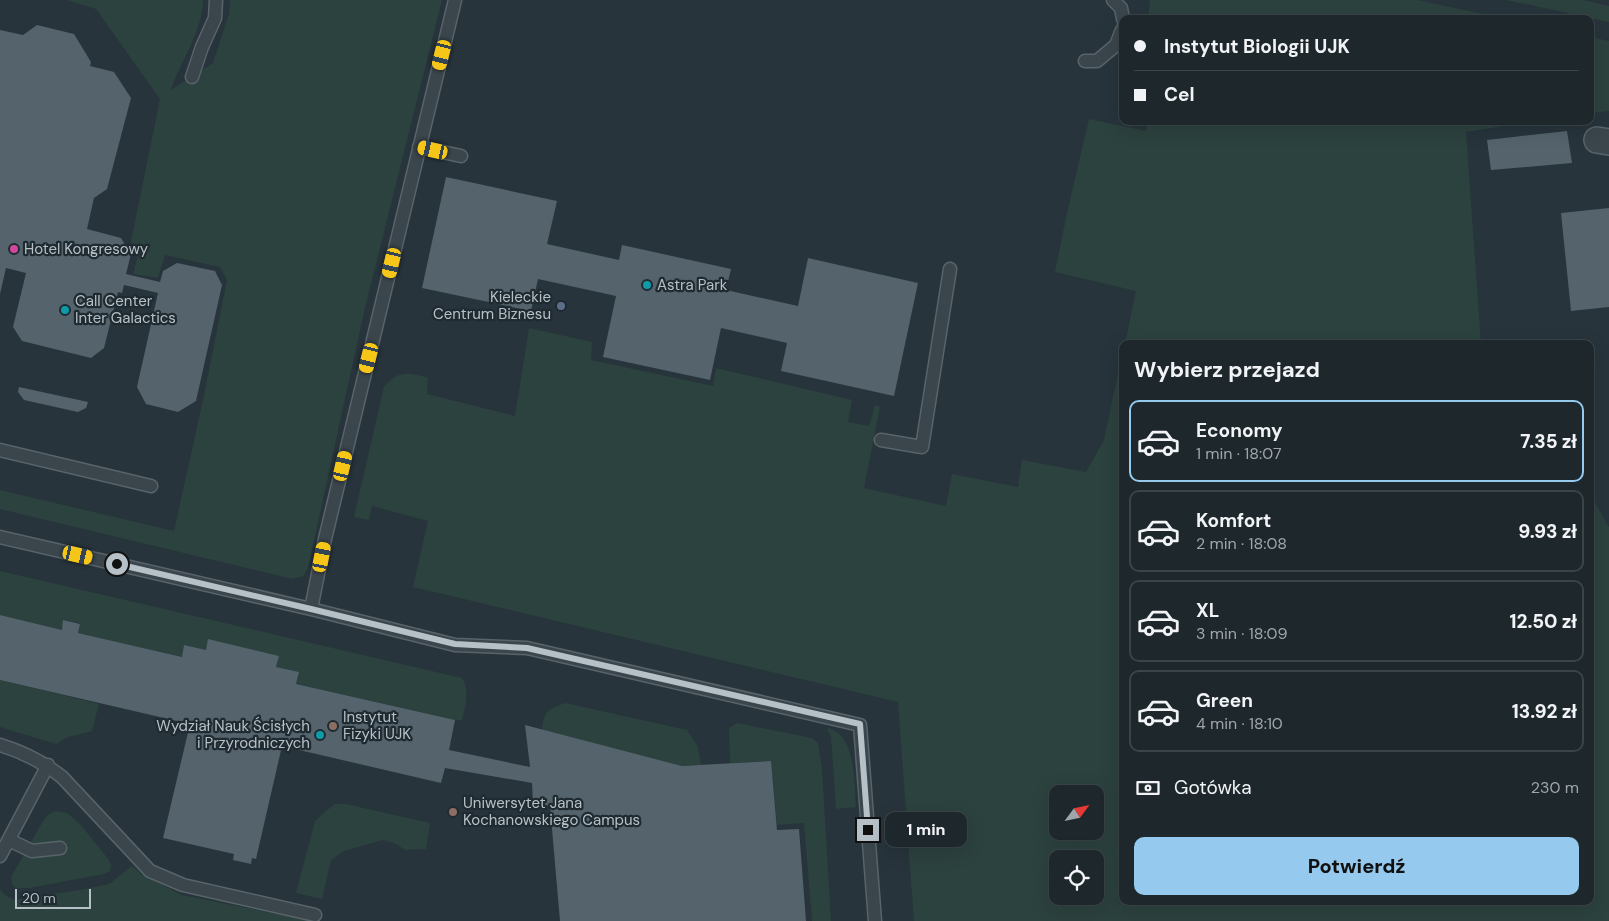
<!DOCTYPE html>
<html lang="pl">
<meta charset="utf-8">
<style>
:root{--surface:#1d272c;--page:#252f34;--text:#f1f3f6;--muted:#a0a5a9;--line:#3b4448;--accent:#95c9ed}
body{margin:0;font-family:"DM Sans",sans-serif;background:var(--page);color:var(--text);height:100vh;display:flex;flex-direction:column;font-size:19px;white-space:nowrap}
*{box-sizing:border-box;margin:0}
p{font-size:16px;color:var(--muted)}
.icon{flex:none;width:28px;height:28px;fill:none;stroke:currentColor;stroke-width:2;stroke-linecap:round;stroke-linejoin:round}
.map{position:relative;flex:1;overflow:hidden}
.side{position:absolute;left:1119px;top:340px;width:475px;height:565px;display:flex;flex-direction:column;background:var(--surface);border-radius:10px;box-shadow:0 5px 20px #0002,0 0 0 1px var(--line)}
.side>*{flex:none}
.guide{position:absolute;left:1119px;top:15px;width:475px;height:110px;border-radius:10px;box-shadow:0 5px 20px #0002,0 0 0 1px var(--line);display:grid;align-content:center;height:110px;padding:0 15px;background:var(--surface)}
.needle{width:32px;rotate:57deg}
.controls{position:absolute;left:1049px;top:785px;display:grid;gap:10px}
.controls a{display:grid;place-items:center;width:55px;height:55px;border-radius:10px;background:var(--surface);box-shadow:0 5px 20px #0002,0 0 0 1px var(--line);font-size:25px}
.scale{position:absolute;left:15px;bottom:12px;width:76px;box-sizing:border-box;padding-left:5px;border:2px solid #b6c0c7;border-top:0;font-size:14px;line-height:18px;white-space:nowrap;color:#b6c0c7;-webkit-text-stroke:4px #1f2a31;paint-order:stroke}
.end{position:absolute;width:22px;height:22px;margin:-11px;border:6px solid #b6c0c7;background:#111;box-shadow:0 0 0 2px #111}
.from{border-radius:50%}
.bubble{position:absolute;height:35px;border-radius:10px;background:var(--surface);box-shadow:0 5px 20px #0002,0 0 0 1px var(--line);font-size:16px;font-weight:800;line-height:35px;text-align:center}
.car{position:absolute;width:15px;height:30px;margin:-15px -8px;border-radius:6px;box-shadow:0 0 4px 1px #0007;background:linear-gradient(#f5c518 24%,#345 0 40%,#f5c518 0 76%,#345 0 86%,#f5c518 0)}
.guide b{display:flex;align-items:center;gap:18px;height:48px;font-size:19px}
.guide b+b{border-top:1px solid var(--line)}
.guide i{width:12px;height:12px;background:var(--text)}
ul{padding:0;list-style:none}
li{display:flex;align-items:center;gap:15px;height:82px;margin:0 10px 8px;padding:0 5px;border:2px solid var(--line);border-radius:10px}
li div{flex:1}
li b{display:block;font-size:19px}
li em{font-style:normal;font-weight:800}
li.current{border-color:var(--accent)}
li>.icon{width:45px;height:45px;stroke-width:1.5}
h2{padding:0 15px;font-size:22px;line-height:60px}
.pay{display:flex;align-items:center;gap:12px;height:55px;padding:0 15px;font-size:19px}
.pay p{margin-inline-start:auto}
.cta{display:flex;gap:10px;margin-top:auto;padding:10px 15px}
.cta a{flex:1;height:58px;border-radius:10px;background:var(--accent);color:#111;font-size:20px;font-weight:800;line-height:58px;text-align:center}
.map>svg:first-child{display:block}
</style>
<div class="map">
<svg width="1609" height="921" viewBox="0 0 1609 921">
<rect width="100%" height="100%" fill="#27343b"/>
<path fill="#2c423e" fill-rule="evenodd" d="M67,0H203C203,31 180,62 171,90L213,63L229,14L230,0H442L364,312L308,568L303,576L293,579L0,509V490L174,531L203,400L227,280L220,267L165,255L158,278L133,274L138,256L131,241L160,99L96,9Z
M1150,0H1417L1507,19H1148Z
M1506,0H1582L1609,6V22Z
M1590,37L1609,41V111L1590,113Z
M1089,119L1146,131L1148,121H1536L1466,132L1481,344H1125L1136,291L1055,272L1067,213Z
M529,328L592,342L591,360L713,386L716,368L852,400L848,422L869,426L875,405L880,407L864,488L946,506L952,474L1018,487L1022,460L1086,472L1104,440L1122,354V901H1590V494L1609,527V921H914L898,702L413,587L428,521L372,506L369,520L354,517L384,387C397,370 410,372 428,378L427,394L515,416ZM1058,794H1095V831H1058ZM1058,859H1095V896H1058Z
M0,571L462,678C470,691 465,707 462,720H455L296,684L299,672L276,667L279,656L209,640L206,650L184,645L182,657L78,633L80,623L64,620L62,630L0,615Z
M0,680L99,704L92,731L68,737L56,744L0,727Z
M565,703L687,730L698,747L701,765L682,766L542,730C544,710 547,710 565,703Z
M737,723L812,738L818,743L822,768L831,921H812L804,823L777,825L771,761L730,763L729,728Z
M828,728C857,735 854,784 856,807L836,809L831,736L828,731Z
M335,804H346L430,823L426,849L405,850L396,844L383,840L344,851L331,860L322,899L296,893L315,821L327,810Z
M55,811L67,813L81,825L109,860L111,865L110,871L104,874L29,888H16L12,884L11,877L43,821L48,815Z
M132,866L144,876L182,895L313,921H0V890L6,896L16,900L85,889L109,884Z"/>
<path fill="#54636c" d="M37,25L74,34L91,62L90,66L114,72L131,98L107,189L94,198L87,229L121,238L131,254L126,274L160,282L163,271L177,263L215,271L222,285L196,401L178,412L146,404L137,387L158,293L124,285L122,293L118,292L104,348L91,358L22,341L13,327L26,273L6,268L0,294V30L23,35Z
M1567,131L1572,163L1491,170L1487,140Z
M446,177L557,201L547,244L619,260L622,245L731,269L726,290L798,306L808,258L918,283L894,396L781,371L787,343L721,328L710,380L603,357L616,296L538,279L531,311L422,288Z
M1609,208V307L1571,311L1561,213Z
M19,387L88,402L86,408L78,412L24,400L18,392Z
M0,615L62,630L63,620L80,624L78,633L182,657L184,645L206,650L208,639L279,656L276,667L299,672L296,684L455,720L449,750L530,767L525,725L682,766L771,761L777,830L799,829L806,921H560L550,806L533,802L532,783L445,768L441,783L282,746L256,859L252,858L251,864L233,860L234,854L163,838L190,724L0,680Z"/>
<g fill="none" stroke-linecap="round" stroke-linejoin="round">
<defs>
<path id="lane" d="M1113,0L1121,8L1123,19
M1085,61H1097L1116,45L1122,30
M192,77L202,47L215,18L216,0
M419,147L461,156
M881,440L922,447L950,269
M0,450L151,486
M0,537L311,609L455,645L527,648L860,725L875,921
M311,609L325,539L455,0
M0,745C23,752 43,762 62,777L150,871L183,885L315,915
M9,840L32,851L60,848
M0,856L48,765"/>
<path id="street" d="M1597,140L1609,142"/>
</defs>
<use href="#lane" stroke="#58636a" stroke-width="15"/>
<use href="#street" stroke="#58636a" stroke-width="28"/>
<use href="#lane" stroke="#3a454c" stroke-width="12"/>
<use href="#street" stroke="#3a454c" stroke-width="25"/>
</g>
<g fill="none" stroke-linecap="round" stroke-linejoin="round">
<path stroke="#b6c0c7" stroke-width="6" d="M117,564L311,609L455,644L527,648L860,724L868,830"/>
</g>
<circle fill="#d1479c" stroke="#1f2a31" stroke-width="2" cx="14" cy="249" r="5"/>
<g fill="#0f9aa8" stroke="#1f2a31" stroke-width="2">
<circle cx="647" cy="285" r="5"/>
<circle cx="65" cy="310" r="5"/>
<circle cx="320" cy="735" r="5"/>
</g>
<circle fill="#5c6f8a" stroke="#1f2a31" stroke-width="2" cx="561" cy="306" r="5"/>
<g fill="#8d6e63" stroke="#1f2a31" stroke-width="2">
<circle cx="333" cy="726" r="5"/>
<circle cx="453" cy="812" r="5"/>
</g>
<g text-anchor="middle" stroke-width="4.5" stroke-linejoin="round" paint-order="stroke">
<g font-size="15" fill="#b6c0c7" stroke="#1f2a31" text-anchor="start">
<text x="24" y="254">Hotel Kongresowy</text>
<text x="657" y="290">Astra Park</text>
<text x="551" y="302" text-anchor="end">Kieleckie<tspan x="551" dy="17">Centrum Biznesu</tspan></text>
<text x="75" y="306">Call Center<tspan x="75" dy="17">Inter Galactics</tspan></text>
<text x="343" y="722">Instytut<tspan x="343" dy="17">Fizyki UJK</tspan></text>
<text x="310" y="731" text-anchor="end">Wydział Nauk Ścisłych<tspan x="310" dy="17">i Przyrodniczych</tspan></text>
<text x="463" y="808">Uniwersytet Jana<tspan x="463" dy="17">Kochanowskiego Campus</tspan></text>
</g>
</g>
</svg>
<div class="controls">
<a><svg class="needle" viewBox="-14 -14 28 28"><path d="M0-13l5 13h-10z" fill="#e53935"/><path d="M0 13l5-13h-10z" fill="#a0a5a9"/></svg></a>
<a><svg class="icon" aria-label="locate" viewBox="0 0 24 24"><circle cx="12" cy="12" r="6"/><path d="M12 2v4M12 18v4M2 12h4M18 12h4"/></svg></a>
</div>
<div class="scale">20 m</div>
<i class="end from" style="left:117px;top:564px"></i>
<i class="end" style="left:868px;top:830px"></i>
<div class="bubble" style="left:885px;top:812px;width:82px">1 min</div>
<i class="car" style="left:442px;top:55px;rotate:194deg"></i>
<i class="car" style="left:433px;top:150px;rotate:283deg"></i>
<i class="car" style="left:392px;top:263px;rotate:193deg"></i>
<i class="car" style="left:369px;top:358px;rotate:194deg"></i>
<i class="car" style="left:343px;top:466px;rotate:13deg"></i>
<i class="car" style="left:78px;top:555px;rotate:103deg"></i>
<i class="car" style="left:322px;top:557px;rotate:11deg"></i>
<div class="guide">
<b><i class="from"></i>Instytut Biologii UJK</b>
<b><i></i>Cel</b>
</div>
<section class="side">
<h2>Wybierz przejazd</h2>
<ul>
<li class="current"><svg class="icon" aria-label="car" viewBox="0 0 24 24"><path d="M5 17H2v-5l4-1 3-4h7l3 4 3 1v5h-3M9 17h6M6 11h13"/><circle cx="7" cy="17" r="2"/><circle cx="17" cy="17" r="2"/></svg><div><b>Economy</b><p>1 min · 18:07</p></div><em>7.35 zł</em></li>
<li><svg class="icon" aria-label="car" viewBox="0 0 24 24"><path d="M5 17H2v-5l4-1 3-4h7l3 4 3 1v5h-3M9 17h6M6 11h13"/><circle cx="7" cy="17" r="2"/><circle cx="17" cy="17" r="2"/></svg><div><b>Komfort</b><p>2 min · 18:08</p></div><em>9.93 zł</em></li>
<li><svg class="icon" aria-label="car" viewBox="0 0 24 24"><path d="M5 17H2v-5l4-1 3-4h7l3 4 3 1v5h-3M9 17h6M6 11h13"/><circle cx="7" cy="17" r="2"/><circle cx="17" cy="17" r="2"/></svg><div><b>XL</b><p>3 min · 18:09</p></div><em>12.50 zł</em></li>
<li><svg class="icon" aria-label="car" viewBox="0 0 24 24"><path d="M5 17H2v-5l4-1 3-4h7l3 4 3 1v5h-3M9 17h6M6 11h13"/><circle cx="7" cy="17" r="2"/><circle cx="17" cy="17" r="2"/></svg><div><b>Green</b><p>4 min · 18:10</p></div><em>13.92 zł</em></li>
</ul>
<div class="pay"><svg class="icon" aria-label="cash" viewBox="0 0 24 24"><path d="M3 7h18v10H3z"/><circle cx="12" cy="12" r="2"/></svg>Gotówka<p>230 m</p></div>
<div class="cta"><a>Potwierdź</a></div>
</section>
</div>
